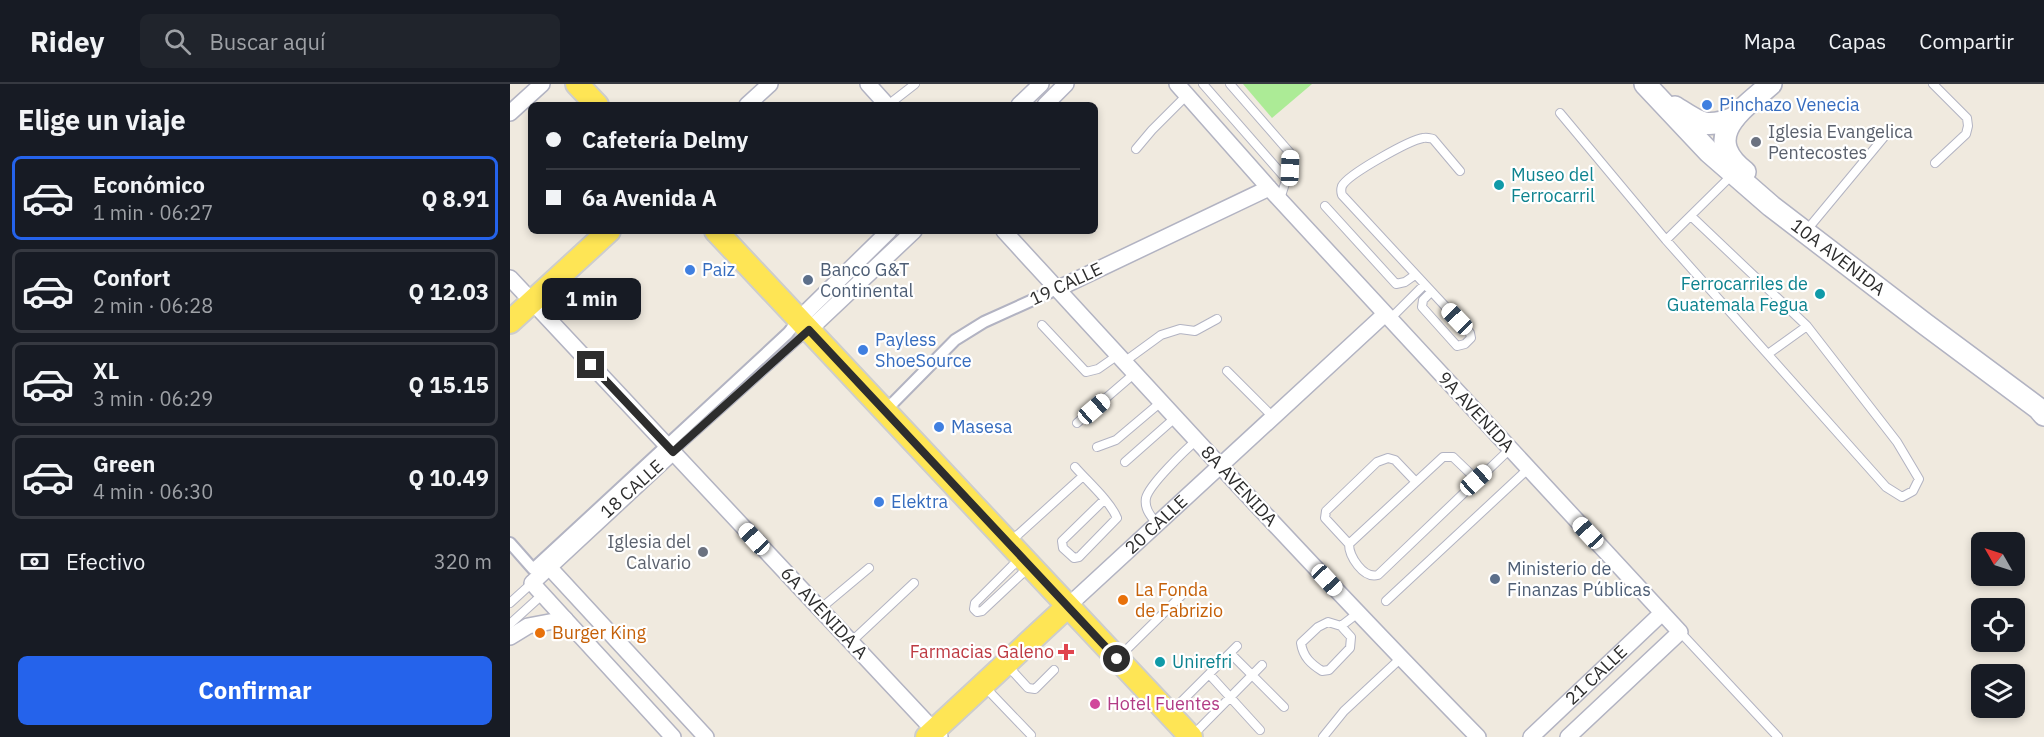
<!DOCTYPE html>
<html lang="es">
<meta charset="utf-8">
<style>
:root{--surface:#171b24;--page:#20242c;--text:#f1f3f6;--muted:#9ea1a6;--line:#363941;--accent:#2563eb}
body{margin:0;font-family:"IBM Plex Sans",sans-serif;background:var(--page);color:var(--text);height:100vh;display:flex;flex-direction:column;font-size:22px;white-space:nowrap}
*{box-sizing:border-box;margin:0}
p{font-size:20px;color:var(--muted)}
.icon{flex:none;width:33px;height:33px;fill:none;stroke:currentColor;stroke-width:2;stroke-linecap:round;stroke-linejoin:round}
.map{position:relative;flex:1;overflow:hidden}
.side{display:flex;flex-direction:column;background:var(--surface);width:510px}
.side>*{flex:none}
.hud{position:absolute;left:18px;top:18px;width:570px;height:132px;border-radius:9px;box-shadow:0 3px 9px #0003;display:grid;align-content:center;height:132px;padding:0 18px;background:var(--surface)}
.needle{width:39px;rotate:309deg}
.fabs{position:absolute;left:1461px;top:448px;display:grid;gap:12px}
.fabs a{display:grid;place-items:center;width:54px;height:54px;border-radius:9px;background:var(--surface);box-shadow:0 3px 9px #0003;font-size:30px}
.end{position:absolute;width:27px;height:27px;margin:-14px;border:8px solid #2d2d2d;background:#fff;box-shadow:0 0 0 3px #fff}
.from{border-radius:50%}
.bubble{position:absolute;height:42px;border-radius:9px;background:var(--surface);box-shadow:0 3px 9px #0003;font-size:20px;font-weight:800;line-height:42px;text-align:center}
.car{position:absolute;width:18px;height:36px;margin:-18px -9px;border-radius:8px;box-shadow:0 0 4px 2px #0007;background:linear-gradient(#fff 24%,#345 0 40%,#fff 0 76%,#345 0 86%,#fff 0)}
.hud b{display:flex;align-items:center;gap:21px;height:57px;font-size:22px}
.hud b+b{border-top:2px solid var(--line)}
.hud i{width:15px;height:15px;background:var(--text)}
ul{padding:0;list-style:none}
li{display:flex;align-items:center;gap:18px;height:84px;margin:0 12px 9px;padding:0 6px;border:3px solid var(--line);border-radius:9px}
li div{flex:1}
li b{display:block;font-size:22px}
li em{font-style:normal;font-weight:800}
li.on{border-color:var(--accent)}
li>.icon{width:54px;height:54px;stroke-width:1.5}
h2{padding:0 18px;font-size:27px;line-height:72px}
.pay{display:flex;align-items:center;gap:15px;height:66px;padding:0 18px;font-size:22px}
.pay p{margin-inline-start:auto}
.button{display:flex;gap:12px;margin-top:auto;padding:12px 18px}
.button a{flex:1;height:69px;border-radius:9px;background:var(--accent);color:#fff;font-size:24px;font-weight:800;line-height:69px;text-align:center}
header{display:flex;align-items:center;gap:36px;box-sizing:border-box;height:84px;padding:0 30px;background:var(--surface);border-bottom:2px solid var(--line)}
header strong{font-size:28px}
nav{display:flex;gap:33px;margin-inline-start:auto;font-size:21px}
.search{width:420px;height:54px;background:var(--page);display:flex;align-items:center;gap:15px;box-sizing:border-box;padding:0 21px;border-radius:9px;color:var(--muted);font-size:22px}
main{display:flex;flex:1;min-height:0}
.map>svg:first-child{display:block}
</style>
<header>
<strong>Ridey</strong>
<div class="search"><svg class="icon" aria-label="search" viewBox="0 0 24 24"><circle cx="10" cy="10" r="6"/><path d="M15 15l6 6"/></svg>Buscar aquí</div>
<nav><a>Mapa</a><a>Capas</a><a>Compartir</a></nav>
</header>
<main>
<section class="side">
<h2>Elige un viaje</h2>
<ul>
<li class="on"><svg class="icon" aria-label="car" viewBox="0 0 24 24"><path d="M5 17H2v-5l4-1 3-4h7l3 4 3 1v5h-3M9 17h6M6 11h13"/><circle cx="7" cy="17" r="2"/><circle cx="17" cy="17" r="2"/></svg><div><b>Económico</b><p>1 min · 06:27</p></div><em>Q 8.91</em></li>
<li><svg class="icon" aria-label="car" viewBox="0 0 24 24"><path d="M5 17H2v-5l4-1 3-4h7l3 4 3 1v5h-3M9 17h6M6 11h13"/><circle cx="7" cy="17" r="2"/><circle cx="17" cy="17" r="2"/></svg><div><b>Confort</b><p>2 min · 06:28</p></div><em>Q 12.03</em></li>
<li><svg class="icon" aria-label="car" viewBox="0 0 24 24"><path d="M5 17H2v-5l4-1 3-4h7l3 4 3 1v5h-3M9 17h6M6 11h13"/><circle cx="7" cy="17" r="2"/><circle cx="17" cy="17" r="2"/></svg><div><b>XL</b><p>3 min · 06:29</p></div><em>Q 15.15</em></li>
<li><svg class="icon" aria-label="car" viewBox="0 0 24 24"><path d="M5 17H2v-5l4-1 3-4h7l3 4 3 1v5h-3M9 17h6M6 11h13"/><circle cx="7" cy="17" r="2"/><circle cx="17" cy="17" r="2"/></svg><div><b>Green</b><p>4 min · 06:30</p></div><em>Q 10.49</em></li>
</ul>
<div class="pay"><svg class="icon" aria-label="cash" viewBox="0 0 24 24"><path d="M3 7h18v10H3z"/><circle cx="12" cy="12" r="2"/></svg>Efectivo<p>320 m</p></div>
<div class="button"><a>Confirmar</a></div>
</section>
<div class="map">
<svg width="1534" height="653" viewBox="0 0 1534 653">
<rect width="100%" height="100%" fill="#f0eadf"/>
<path fill="#aceb96" d="M733,0H802L762,34Z"/>
<g fill="none" stroke-linecap="round" stroke-linejoin="round">
<defs>
<path id="service" d="M693,0L777,96
M720,0L781,70L780,84L770,115
M1423,0L1457,34L1458,42L1456,50L1425,79
M378,21L405,0
M1050,29L1156,156L1376,403L1392,413L1403,407L1409,395L1387,358L1297,242L1181,132
M626,65L642,46L677,11
M815,122L886,200L895,198L905,191
M1301,141L1379,47
M1156,156L1222,91
M921,208L913,216L912,223L947,262L955,260L961,254L960,249L832,111C831,108 831,105 832,102C838,90 900,56 913,54C917,53 919,54 923,55L950,87
M880,235L914,201
M532,241L576,288L588,285L608,271
M1258,270L1297,242
M614,278L651,251L670,245L685,247L707,235
M717,287L763,333
M567,339L625,289
M587,363L606,356L651,318
M163,368L298,247
M615,378L666,333
M565,383C578,398 600,417 607,434L569,473L564,474L553,464L552,457L594,416
M967,396L943,373H933L839,460C839,472 853,495 868,491L1000,365
M647,440C641,432 634,425 636,414C639,401 675,366 687,356
M500,458L573,392
M839,460L815,434L816,427L867,378L878,374L885,376L906,398
M510,474L465,519L464,525L467,528L472,527L519,483
M876,517L1018,385
M0,519L22,499
M310,525L359,484
M818,538L831,542L841,553L840,564L819,586L812,587C801,580 793,573 791,559L808,543Z
M0,540L33,510
M831,542L848,529
M1170,548L1268,653
M341,558L404,499
M720,569L774,623
M608,574L673,510
M497,581L518,604L525,605L544,586
M699,590L750,646
M474,602L521,651
M660,629L727,562
M682,652L752,581
M813,653L834,627L891,574"/>
<path id="pedestrian" d="M375,327L445,256L474,238L547,205
M0,459L23,485L278,249L289,235"/>
<g id="minor">
<path d="M358,0L377,21"/>
<path d="M667,0L759,104L1170,548L1058,653"/>
<path d="M237,21L260,0"/>
<path d="M509,21L531,0"/>
<path d="M535,21L556,0"/>
<path d="M0,29L32,0"/>
<path d="M494,147C650,317 806,488 968,653"/>
<path d="M0,194L430,653"/>
<path d="M547,205L759,104"/>
<path d="M289,235L379,147"/>
<path d="M299,246L404,147"/>
<path d="M163,368L22,499L163,653"/>
<path d="M39,483L196,653"/>
<path id="s1" d="M558,522L875,230"/>
<path d="M0,553L18,542L55,535"/>
<path id="s2" d="M1021,653L1152,529"/>
</g>
<g id="secondary">
<path id="s3" d="M1135,0L1199,68L1261,122L1415,240L1528,324L1534,331"/>
<path d="M1165,23C1190,39 1195,45 1224,34"/>
<path d="M1235,88C1189,52 1233,25 1261,0"/>
</g>
<path id="primary" d="M67,0L87,21
M206,147L681,653
M0,238L99,147
M417,653L558,522"/>
</defs>
<use href="#service" stroke="#b2b3c2" stroke-width="10"/>
<use href="#pedestrian" stroke="#b2b3c2" stroke-width="14"/>
<use href="#minor" stroke="#b2b3c2" stroke-width="18"/>
<use href="#secondary" stroke="#b2b3c2" stroke-width="24"/>
<use href="#primary" stroke="#cdcdcd" stroke-width="26"/>
<use href="#service" stroke="#fff" stroke-width="8"/>
<use href="#pedestrian" stroke="#fff" stroke-width="10"/>
<use href="#minor" stroke="#fff" stroke-width="15"/>
<use href="#secondary" stroke="#fff" stroke-width="21"/>
<use href="#primary" stroke="#fee555" stroke-width="22"/>
</g>
<g fill="none" stroke-linecap="round" stroke-linejoin="round">
<path stroke="#2d2d2d" stroke-width="8" d="M81,281L163,368L299,246L607,575"/>
</g>
<g fill="#3f7fe0" stroke="#fff" stroke-width="2">
<circle cx="1197" cy="21" r="6"/>
<circle cx="180" cy="186" r="6"/>
<circle cx="353" cy="266" r="6"/>
<circle cx="429" cy="343" r="6"/>
<circle cx="369" cy="418" r="6"/>
</g>
<g fill="#6b7280" stroke="#fff" stroke-width="2">
<circle cx="1246" cy="58" r="6"/>
<circle cx="193" cy="468" r="6"/>
</g>
<g fill="#0f9aa8" stroke="#fff" stroke-width="2">
<circle cx="989" cy="101" r="6"/>
<circle cx="1310" cy="210" r="6"/>
<circle cx="650" cy="578" r="6"/>
</g>
<g fill="#5c6f8a" stroke="#fff" stroke-width="2">
<circle cx="298" cy="196" r="6"/>
<circle cx="985" cy="495" r="6"/>
</g>
<g fill="#e8710a" stroke="#fff" stroke-width="2">
<circle cx="613" cy="516" r="6"/>
<circle cx="30" cy="549" r="6"/>
</g>
<path fill="#e0444e" stroke="#fff" stroke-width="2" d="M553 559h6v6h6v6h-6v6h-6v-6h-6v-6h6z"/>
<circle fill="#d1479c" stroke="#fff" stroke-width="2" cx="585" cy="620" r="6"/>
<g text-anchor="middle" stroke-width="4.5" stroke-linejoin="round" paint-order="stroke">
<g font-size="18" fill="#366cbe" stroke="#fff" text-anchor="start">
<text x="1209" y="27">Pinchazo Venecia</text>
<text x="192" y="192">Paiz</text>
<text x="365" y="262">Payless<tspan x="365" dy="21">ShoeSource</tspan></text>
<text x="441" y="349">Masesa</text>
<text x="381" y="424">Elektra</text>
</g>
<g font-size="18" fill="#5b616d" stroke="#fff" text-anchor="start">
<text x="1258" y="54">Iglesia Evangelica<tspan x="1258" dy="21">Pentecostes</tspan></text>
<text x="181" y="464" text-anchor="end">Iglesia del<tspan x="181" dy="21">Calvario</tspan></text>
</g>
<g font-size="18" fill="#0d838f" stroke="#fff" text-anchor="start">
<text x="1001" y="97">Museo del<tspan x="1001" dy="21">Ferrocarril</tspan></text>
<text x="1298" y="206" text-anchor="end">Ferrocarriles de<tspan x="1298" dy="21">Guatemala Fegua</tspan></text>
<text x="662" y="584">Unirefri</text>
</g>
<g font-size="18" fill="#2d2d2d" stroke="#fff">
<text dy="6" stroke="none"><textPath href="#s3" startOffset="260">10A AVENIDA</textPath></text>
<text transform="translate(556 200) rotate(-25)" y="6">19 CALLE</text>
<text transform="translate(966 328) rotate(47)" y="6">9A AVENIDA</text>
<text transform="translate(729 402) rotate(47)" y="6">8A AVENIDA</text>
<text transform="translate(122 405) rotate(-42)" y="6">18 CALLE</text>
<text dy="6" stroke="none"><textPath href="#s1" startOffset="120">20 CALLE</textPath></text>
<text transform="translate(314 529) rotate(47)" y="6">6A AVENIDA A</text>
<text dy="6" stroke="none"><textPath href="#s2" startOffset="90">21 CALLE</textPath></text>
</g>
<g font-size="18" fill="#4e5e75" stroke="#fff" text-anchor="start">
<text x="310" y="192">Banco G&amp;T<tspan x="310" dy="21">Continental</tspan></text>
<text x="997" y="491">Ministerio de<tspan x="997" dy="21">Finanzas Públicas</tspan></text>
</g>
<g font-size="18" fill="#c56008" stroke="#fff" text-anchor="start">
<text x="625" y="512">La Fonda<tspan x="625" dy="21">de Fabrizio</tspan></text>
<text x="42" y="555">Burger King</text>
</g>
<g font-size="18" fill="#be3a42" stroke="#fff" text-anchor="end">
<text x="544" y="574">Farmacias Galeno</text>
</g>
<g font-size="18" fill="#b23c85" stroke="#fff" text-anchor="start">
<text x="597" y="626">Hotel Fuentes</text>
</g>
</g>
</svg>
<div class="fabs">
<a><svg class="needle" viewBox="-14 -14 28 28"><path d="M0-13l5 13h-10z" fill="#e53935"/><path d="M0 13l5-13h-10z" fill="#9ea1a6"/></svg></a>
<a><svg class="icon" aria-label="locate" viewBox="0 0 24 24"><circle cx="12" cy="12" r="6"/><path d="M12 2v4M12 18v4M2 12h4M18 12h4"/></svg></a>
<a><svg class="icon" aria-label="layers" viewBox="0 0 24 24"><path d="M12 4l9 5-9 5-9-5zM3 14l9 5 9-5"/></svg></a>
</div>
<i class="end from" style="left:607px;top:575px"></i>
<i class="end" style="left:81px;top:281px"></i>
<div class="bubble" style="left:32px;top:194px;width:99px">1 min</div>
<i class="car" style="left:780px;top:84px;rotate:2deg"></i>
<i class="car" style="left:947px;top:235px;rotate:316deg"></i>
<i class="car" style="left:584px;top:325px;rotate:49deg"></i>
<i class="car" style="left:966px;top:396px;rotate:48deg"></i>
<i class="car" style="left:1078px;top:449px;rotate:317deg"></i>
<i class="car" style="left:244px;top:455px;rotate:317deg"></i>
<i class="car" style="left:817px;top:496px;rotate:137deg"></i>
<div class="hud">
<b><i class="from"></i>Cafetería Delmy</b>
<b><i></i>6a Avenida A</b>
</div>
</div>
</main>
